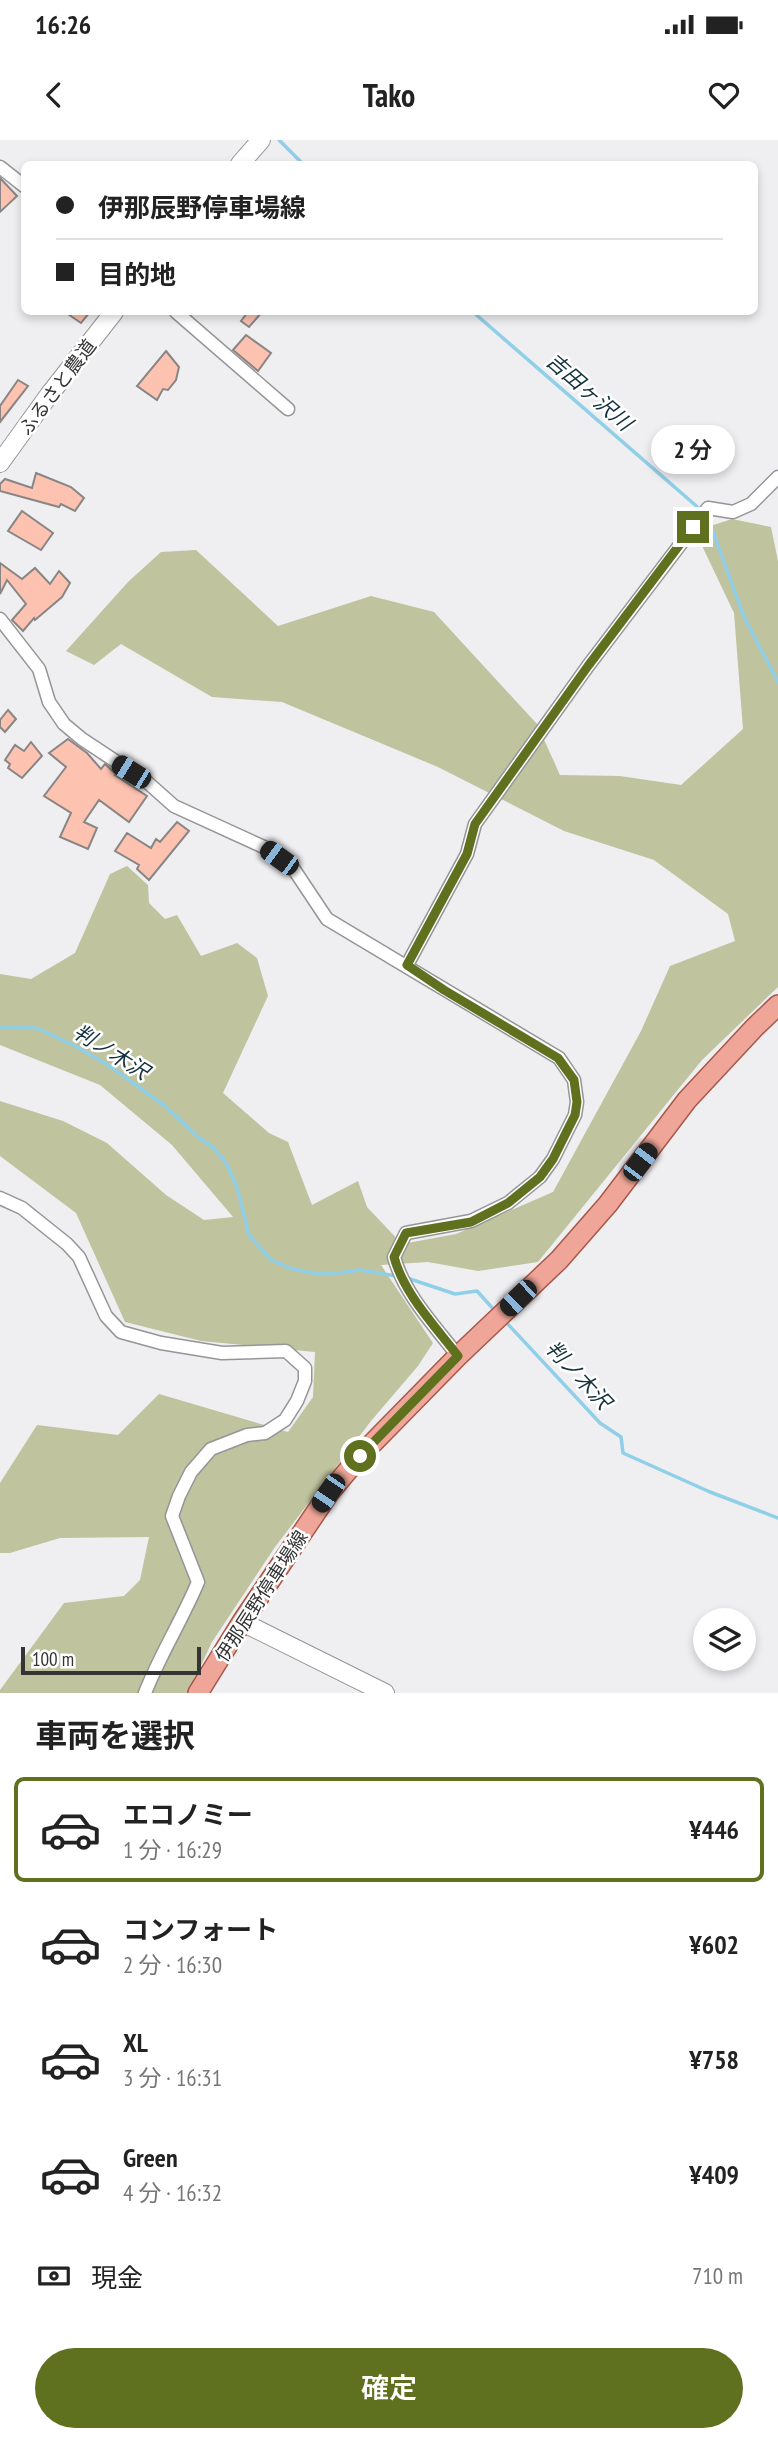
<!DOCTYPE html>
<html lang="ja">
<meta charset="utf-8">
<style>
:root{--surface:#fff;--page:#f2f2f2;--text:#222;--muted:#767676;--line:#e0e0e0;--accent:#5f701e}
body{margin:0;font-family:"PT Sans Narrow","Noto Sans JP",sans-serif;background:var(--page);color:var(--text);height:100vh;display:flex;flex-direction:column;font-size:26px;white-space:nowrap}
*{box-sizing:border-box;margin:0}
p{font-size:23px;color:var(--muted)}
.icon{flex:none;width:38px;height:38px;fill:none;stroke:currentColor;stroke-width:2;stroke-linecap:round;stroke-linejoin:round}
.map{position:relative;height:1553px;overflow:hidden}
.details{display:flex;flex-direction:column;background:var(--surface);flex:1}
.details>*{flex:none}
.hud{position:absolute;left:21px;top:21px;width:737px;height:154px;border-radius:10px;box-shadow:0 4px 10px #0003;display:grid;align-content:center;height:154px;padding:0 35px;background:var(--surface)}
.buttons{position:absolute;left:693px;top:1468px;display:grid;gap:14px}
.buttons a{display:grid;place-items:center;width:63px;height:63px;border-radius:50%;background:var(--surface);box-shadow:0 4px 10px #0003;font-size:35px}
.scale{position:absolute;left:21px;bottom:18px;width:180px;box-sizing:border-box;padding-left:7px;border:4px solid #343435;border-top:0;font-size:19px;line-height:24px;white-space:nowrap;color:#343435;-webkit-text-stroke:5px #fff;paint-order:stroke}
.end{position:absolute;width:32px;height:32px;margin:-16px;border:9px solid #5f701e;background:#fff;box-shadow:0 0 0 4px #fff}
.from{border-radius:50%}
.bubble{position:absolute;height:49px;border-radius:24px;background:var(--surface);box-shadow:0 4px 10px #0003;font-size:23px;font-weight:600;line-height:49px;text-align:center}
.car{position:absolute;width:21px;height:42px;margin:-21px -10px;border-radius:9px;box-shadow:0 0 5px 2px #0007;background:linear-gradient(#222 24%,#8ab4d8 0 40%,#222 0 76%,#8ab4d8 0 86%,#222 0)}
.hud b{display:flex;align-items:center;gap:24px;height:66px;font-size:26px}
.hud b+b{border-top:2px solid var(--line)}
.hud i{width:18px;height:18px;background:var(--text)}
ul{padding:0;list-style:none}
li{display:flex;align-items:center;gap:21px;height:105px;margin:0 14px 10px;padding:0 21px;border:4px solid transparent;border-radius:10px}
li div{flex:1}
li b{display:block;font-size:26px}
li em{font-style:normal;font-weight:600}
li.on{border-color:var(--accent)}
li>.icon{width:63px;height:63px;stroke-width:1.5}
h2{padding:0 35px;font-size:32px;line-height:84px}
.pay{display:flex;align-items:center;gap:18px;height:77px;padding:0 35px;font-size:26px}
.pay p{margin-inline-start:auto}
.button{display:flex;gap:14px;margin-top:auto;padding:14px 35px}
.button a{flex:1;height:80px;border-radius:42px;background:var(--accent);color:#fff;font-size:28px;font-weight:600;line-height:80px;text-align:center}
.status{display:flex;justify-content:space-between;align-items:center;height:49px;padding:0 35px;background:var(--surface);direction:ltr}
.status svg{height:19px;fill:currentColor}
header{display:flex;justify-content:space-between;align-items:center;height:91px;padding:0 35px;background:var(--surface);font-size:32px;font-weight:600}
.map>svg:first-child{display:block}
</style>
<div class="status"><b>16:26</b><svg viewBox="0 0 49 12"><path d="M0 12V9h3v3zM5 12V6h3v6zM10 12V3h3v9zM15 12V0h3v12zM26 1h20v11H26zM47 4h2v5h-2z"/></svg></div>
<header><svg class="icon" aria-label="back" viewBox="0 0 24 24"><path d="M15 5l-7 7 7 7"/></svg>Tako<svg class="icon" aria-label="heart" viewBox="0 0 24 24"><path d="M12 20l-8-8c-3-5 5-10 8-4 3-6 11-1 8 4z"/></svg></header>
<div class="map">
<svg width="778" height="1553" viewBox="0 0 778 1553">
<rect width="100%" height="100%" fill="#efeff2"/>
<path fill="#bfc39e" d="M732,379L771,387L778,421V847L702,920L538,1122L478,1131L428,1122L381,1125L433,1203L418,1226L371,1281L275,1407L212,1502L188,1553H0V1550L64,1463L124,1456L140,1440L149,1397L60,1398L10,1413H0V1343L37,1285L118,1295L159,1254L288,1292L313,1257L315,1212L201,1201L125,1182L76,1073L0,1016V961L63,981L107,1003L166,1055L204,1080L233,1077L172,1005L100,945L0,905V834L31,839L75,813L110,734L127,726L148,745L149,763L165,779L177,775L201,816L237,803L257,818L268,856L223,953L269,993L288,1002L312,1065L358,1041L367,1067L402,1104L456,1094L553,1052L641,891L670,826L735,801L728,774L654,720L564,691L438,627L282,562L212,557L121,504L94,525L66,511L128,442L161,412L196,410L278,486L371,456L434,472L537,584L560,635L620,636L681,645L743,589L734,473L695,391Z"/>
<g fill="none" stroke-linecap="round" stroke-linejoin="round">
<path stroke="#90cfe8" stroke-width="3.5" d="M279,0L303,24
M473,172L701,370
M707,375L744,477L778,542
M0,887H29L39,889L75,906L108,925L165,966L198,997L214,1008L226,1023L237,1047L249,1095L270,1119L289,1128L312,1133H338L361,1130L396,1136
M407,1138L455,1154L477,1151L496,1172
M504,1180L600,1283L621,1297L623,1313L710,1352L778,1378"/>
</g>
<path fill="#fdc2b0" stroke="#888585" stroke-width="2" d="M0,38L17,56L0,72Z
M65,172H90L81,183Z
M248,172H262L249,187L241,181Z
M246,195L271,213L258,231L233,210Z
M166,211L179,227L176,240L168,250L163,249L157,260L137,246Z
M18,240L28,246L0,282V266Z
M36,333L71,347L84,358L75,371L61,364L59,367L0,351V344L5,339L32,348Z
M22,371L53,393L41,410L8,391Z
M0,423L22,439L35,428L50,444L59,431L70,443L62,457L35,480L34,478L23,491L12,480L26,464L7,440L0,454Z
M8,570L16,579L5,592L0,587V580Z
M68,599L87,613L101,629L105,624L116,634L115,635L147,656L129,682L99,660L84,682L97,688L88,709L60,697L71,673L44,656L66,627L49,613Z
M31,602L42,616L22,638L8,628L10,624L5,620L15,605L24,611Z
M177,682L189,691L149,740L137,729L139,725L115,711L127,693L151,708L156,699L160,702Z"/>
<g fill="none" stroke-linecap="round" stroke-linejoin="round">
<defs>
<path id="street" d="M0,27L24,46
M176,172L288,269
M0,479L39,529L49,562L64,584L82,599L147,642L174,666L266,708L293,728L327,779L559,918L574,940L577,962L575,975L553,1019L540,1037L508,1063L471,1081L406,1093L394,1117C404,1154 435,1186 458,1216
M407,825L467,714L475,684L588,526L708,368L733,372L751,364L778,337
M0,1058L22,1068L67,1104L79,1117L106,1176L121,1192L161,1203L222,1213L286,1211L305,1228V1241L297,1261L285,1280L265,1293L247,1295L211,1309L191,1332L179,1356L172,1376L198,1442C182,1480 160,1515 145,1553"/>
<path id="secondary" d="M240,24L261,0
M0,323L49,255L114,172
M242,1482L385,1553"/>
<path id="primary" d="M198,1553L242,1482L329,1353L360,1316L458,1216L559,1120L608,1064L687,960L755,887L778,865"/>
</defs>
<use href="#street" stroke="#959597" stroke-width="15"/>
<use href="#secondary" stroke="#959597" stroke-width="20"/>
<use href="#primary" stroke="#a75849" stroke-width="22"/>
<use href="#street" stroke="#fff" stroke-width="12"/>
<use href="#secondary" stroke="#fff" stroke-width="18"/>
<use href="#primary" stroke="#efa698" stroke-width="19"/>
</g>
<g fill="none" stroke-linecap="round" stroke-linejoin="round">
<path stroke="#5f701e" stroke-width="9" d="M360,1316L458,1216C435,1186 404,1154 394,1117L406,1093L471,1082L508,1063L540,1037L553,1019L575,975L577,962L574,940L558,918L444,850L407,825L467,714L475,684L588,526L693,387"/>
</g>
<g text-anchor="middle" stroke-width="5" stroke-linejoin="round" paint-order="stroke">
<g font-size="19" fill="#343435" stroke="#fff">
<text transform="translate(57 247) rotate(-53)" y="7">ふるさと農道</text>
<text transform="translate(261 1456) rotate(-57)" y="7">伊那辰野停車場線</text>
</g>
<g font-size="21" font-style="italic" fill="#14323d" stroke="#fff">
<text transform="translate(589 252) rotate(41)" y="7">吉田ヶ沢川</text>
<text transform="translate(111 912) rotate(32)" y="7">判ノ木沢</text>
<text transform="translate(578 1235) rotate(47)" y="7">判ノ木沢</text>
</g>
</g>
</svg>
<div class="buttons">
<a><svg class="icon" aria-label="layers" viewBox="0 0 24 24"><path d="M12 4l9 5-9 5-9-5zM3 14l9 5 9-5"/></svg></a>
</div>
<div class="scale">100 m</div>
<i class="end from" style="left:360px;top:1316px"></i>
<i class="end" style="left:693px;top:387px"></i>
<div class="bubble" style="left:651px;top:285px;width:84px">2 分</div>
<i class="car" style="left:131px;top:632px;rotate:302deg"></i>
<i class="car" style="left:279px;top:718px;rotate:306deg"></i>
<i class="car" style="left:640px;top:1022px;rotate:37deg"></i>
<i class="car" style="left:518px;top:1158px;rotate:226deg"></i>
<i class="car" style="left:328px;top:1353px;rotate:214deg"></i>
<div class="hud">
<b><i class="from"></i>伊那辰野停車場線</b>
<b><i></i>目的地</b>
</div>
</div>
<section class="details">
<h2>車両を選択</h2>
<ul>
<li class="on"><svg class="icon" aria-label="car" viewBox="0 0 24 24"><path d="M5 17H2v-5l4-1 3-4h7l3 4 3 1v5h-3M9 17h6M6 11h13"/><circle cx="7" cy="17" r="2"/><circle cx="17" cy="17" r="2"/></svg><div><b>エコノミー</b><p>1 分 · 16:29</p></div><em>¥446</em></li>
<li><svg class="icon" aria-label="car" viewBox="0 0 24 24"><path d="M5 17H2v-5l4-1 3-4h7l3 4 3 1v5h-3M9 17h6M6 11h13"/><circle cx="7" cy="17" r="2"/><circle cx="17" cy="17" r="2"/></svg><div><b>コンフォート</b><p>2 分 · 16:30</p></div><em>¥602</em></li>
<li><svg class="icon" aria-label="car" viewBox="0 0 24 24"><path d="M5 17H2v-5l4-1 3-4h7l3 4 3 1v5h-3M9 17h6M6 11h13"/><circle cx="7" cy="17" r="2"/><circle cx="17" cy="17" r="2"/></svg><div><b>XL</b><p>3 分 · 16:31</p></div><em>¥758</em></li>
<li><svg class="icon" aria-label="car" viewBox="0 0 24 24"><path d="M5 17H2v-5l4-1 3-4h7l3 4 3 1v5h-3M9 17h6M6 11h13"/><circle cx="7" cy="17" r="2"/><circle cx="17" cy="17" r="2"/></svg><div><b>Green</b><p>4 分 · 16:32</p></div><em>¥409</em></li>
</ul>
<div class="pay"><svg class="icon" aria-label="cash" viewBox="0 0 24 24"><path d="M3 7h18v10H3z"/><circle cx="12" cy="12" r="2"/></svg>現金<p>710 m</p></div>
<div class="button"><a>確定</a></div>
</section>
